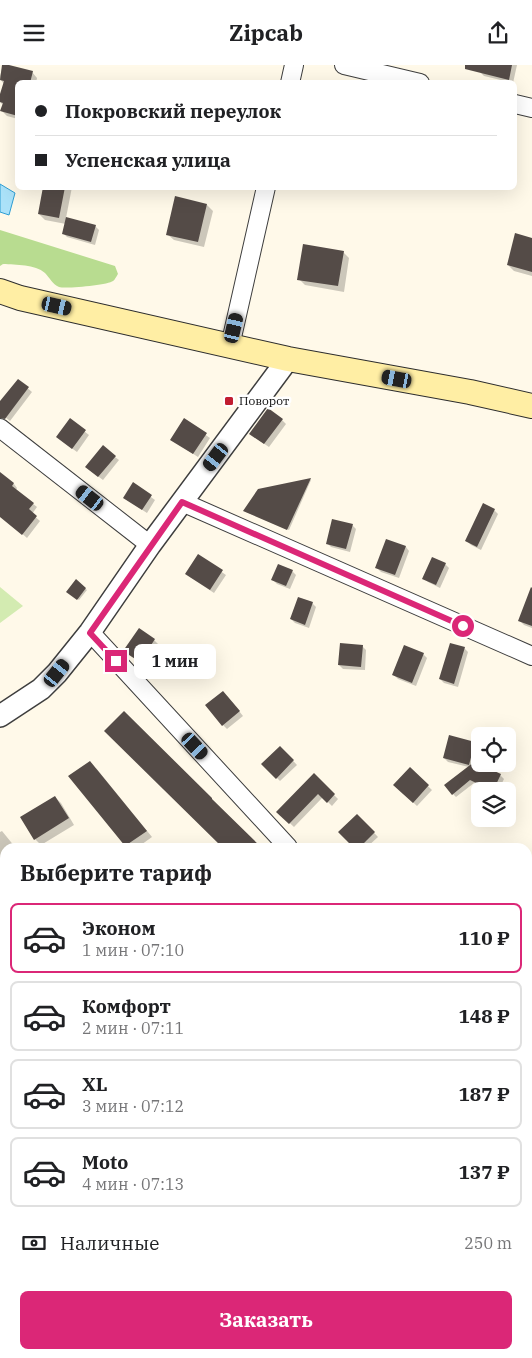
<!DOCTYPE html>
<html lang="ru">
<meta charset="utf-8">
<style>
:root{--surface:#fff;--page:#f2f2f2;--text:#202124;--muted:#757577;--line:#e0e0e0;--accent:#db2777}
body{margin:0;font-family:"IBM Plex Serif",serif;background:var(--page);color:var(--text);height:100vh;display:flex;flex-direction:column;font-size:19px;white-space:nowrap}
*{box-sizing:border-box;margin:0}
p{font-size:16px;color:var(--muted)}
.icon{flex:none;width:28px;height:28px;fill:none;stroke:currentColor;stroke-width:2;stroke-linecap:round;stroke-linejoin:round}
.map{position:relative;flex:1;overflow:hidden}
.details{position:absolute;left:0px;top:778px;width:532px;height:516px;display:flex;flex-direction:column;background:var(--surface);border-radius:15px 15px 0 0;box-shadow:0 5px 20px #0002}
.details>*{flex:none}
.guide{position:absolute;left:15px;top:15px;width:502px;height:110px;border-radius:8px;box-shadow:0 5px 20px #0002;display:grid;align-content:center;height:110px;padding:0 20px;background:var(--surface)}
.tools{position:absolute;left:471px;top:662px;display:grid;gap:10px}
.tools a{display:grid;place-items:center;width:45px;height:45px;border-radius:8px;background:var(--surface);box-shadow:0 5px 20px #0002;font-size:25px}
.end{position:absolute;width:22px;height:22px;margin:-11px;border:6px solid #db2777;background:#fff;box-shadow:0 0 0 2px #fff}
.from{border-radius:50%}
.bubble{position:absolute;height:35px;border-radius:8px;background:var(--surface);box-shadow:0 5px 20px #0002;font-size:16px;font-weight:800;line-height:35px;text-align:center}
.car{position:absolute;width:15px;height:30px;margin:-15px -8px;border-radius:6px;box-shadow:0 0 4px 1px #0007;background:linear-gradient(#222 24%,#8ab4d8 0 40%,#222 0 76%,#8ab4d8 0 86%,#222 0)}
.guide b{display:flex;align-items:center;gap:18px;height:48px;font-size:19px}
.guide b+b{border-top:1px solid var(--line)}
.guide i{width:12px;height:12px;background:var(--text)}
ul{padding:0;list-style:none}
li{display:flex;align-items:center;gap:15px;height:70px;margin:0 10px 8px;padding:0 10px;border:2px solid var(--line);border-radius:8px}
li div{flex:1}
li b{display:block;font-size:19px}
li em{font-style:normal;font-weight:800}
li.on{border-color:var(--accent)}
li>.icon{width:45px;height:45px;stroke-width:1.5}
h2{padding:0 20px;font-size:22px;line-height:60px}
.pay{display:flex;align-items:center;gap:12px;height:55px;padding:0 20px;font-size:19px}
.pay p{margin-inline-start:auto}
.action{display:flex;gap:10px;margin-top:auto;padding:10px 20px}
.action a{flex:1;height:58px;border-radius:8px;background:var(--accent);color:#fff;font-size:20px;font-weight:800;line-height:58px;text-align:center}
header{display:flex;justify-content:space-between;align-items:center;height:65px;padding:0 20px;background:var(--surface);font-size:22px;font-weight:800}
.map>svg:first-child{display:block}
</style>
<header><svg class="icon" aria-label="menu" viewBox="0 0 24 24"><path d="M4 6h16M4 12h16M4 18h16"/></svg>Zipcab<svg class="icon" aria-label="share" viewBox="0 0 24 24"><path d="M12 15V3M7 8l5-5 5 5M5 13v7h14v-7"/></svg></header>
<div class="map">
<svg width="532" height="1293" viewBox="0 0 532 1293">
<rect width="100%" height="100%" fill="#fff9e9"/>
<path fill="#d3ebb1" d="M0,522L23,541L0,558Z"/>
<path fill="#b8dc90" d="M0,165L115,201L118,209C117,210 115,215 113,216C108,220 66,224 59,222C52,219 50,213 45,208C35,199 16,200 3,199L0,201Z
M0,1258H5V1289H455L449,1293H0Z"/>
<path fill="#abe2f9" stroke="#2e9ed4" d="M0,119L15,128L9,150L0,147Z"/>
<path fill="#0003" d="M3,0L32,7L37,13L36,18H18V54L7,51L2,46L3,40L0,37V33L4,19L0,14V11Z
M482,0H517L513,18L484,11L480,7Z
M44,122H72L66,153L95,161L99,165L95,180L67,172L63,168L66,159L45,155L39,149Z
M207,140L213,146L204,182L174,175L167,169Z
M532,174V211L514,206L508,200Z
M343,187L349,193L344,227L305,220L299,214Z
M18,315L32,327L10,356L0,348V338Z
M70,355L89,370L77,387L62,376Z
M184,355L210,373L198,392L176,378Z
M282,355L286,359L269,382L254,372Z
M115,392L119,395L103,415L91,406Z
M0,409L14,419L17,423L16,425L37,442L32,449L40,456L27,473L0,449Z
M310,414L311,415L289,465L246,447Z
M133,419L155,435L147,448L124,433Z
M494,445L498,449L481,485L471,480L467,476Z
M352,460L356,464L350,487L331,482L327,478Z
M387,475L406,482L409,486L399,513L381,507L377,503Z
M198,491L226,510L214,528L190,512Z
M445,499L449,503L440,523L428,517L424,513Z
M292,506L296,510L290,524L277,519L273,515Z
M76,516L87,525L79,535L68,527Z
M532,529V563L524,560L520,556Z
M312,538L316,542L309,563L295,558L291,554Z
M154,575L158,579L144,600L129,590Z
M362,581L366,585L365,605L343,604L339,600Z
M464,583L468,587L458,622L444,618L440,614Z
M423,589L427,593L416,621L398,614L394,610Z
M227,631L243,651L227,664L223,660Z
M124,648L260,782H224L112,672Z
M475,678L479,682L474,698L500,710L504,714L498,726H493L474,718L456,732L453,729L469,702L448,697L444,693Z
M280,682L297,700L280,716L263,699Z
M96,703L152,772L138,782H134L130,779L128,781L122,775Z
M410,704L432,725L417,741L395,720Z
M314,710L338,734L332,741L323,732L294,762L278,747Z
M55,732L61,738L74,760L41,780L35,774Z
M357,750L378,772L367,782H355L340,767Z
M2,766L15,782H5V804L0,807V767Z
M5,831V873L3,874L0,871V834Z
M5,921V958L0,952V926Z
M0,1010L5,1016V1049L0,1044Z
M528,1102L532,1107V1119L528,1123Z
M0,1152L5,1159V1169L0,1173Z
M532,1183V1201L528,1196V1187Z"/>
<path fill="#544b47" d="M2,0H9L33,6L30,18H18V51L0,46L3,38L0,37V29L4,16L0,15Z
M465,0H512L509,15L465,4Z
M43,122H65L59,153L38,149Z
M175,131L207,139L198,177L166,170Z
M66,152L96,160L91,177L62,169Z
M515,168L532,173V207L507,200Z
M303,179L344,186L338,221L297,215Z
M18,314L29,322L5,354L0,353V336Z
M268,343L283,354L264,379L249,369Z
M70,353L86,365L72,384L56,372Z
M184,353L207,368L193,389L170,375Z
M103,380L116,391L98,412L85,402Z
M0,407L14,418L12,421L34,438L29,444L37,451L22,470L0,452Z
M311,413L287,465L243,446L258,424Z
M133,417L152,430L142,445L123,433Z
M483,438L495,444L477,482L465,476Z
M332,454L353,459L346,484L326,479Z
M386,474L406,481L395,510L375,503Z
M198,489L223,505L210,525L185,509Z
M432,492L446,498L436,520L422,514Z
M278,499L293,505L286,521L271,515Z
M76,514L86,523L77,535L66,527Z
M531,522L532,523V561L518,556Z
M298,532L313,537L305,560L290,554Z
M139,563L155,574L140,597L123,586Z
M340,578L363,580L361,602L338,600Z
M450,578L465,582L454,619L439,614Z
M404,580L424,588L412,618L392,610Z
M223,626L240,646L222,661L205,640Z
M124,646L212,733V734L261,782H222L104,666Z
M449,670L475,677L469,700L443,693Z
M280,681L294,695L276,714L261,699Z
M90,696L147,766L125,781L68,711Z
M474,697L501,709L493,726L470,715L452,730L444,720Z
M410,702L429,720L413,738L393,720Z
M314,708L335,729L327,738L318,729L289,759L276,747Z
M55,731L69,753L34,775L20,752Z
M357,749L375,767L360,782H353L338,767Z"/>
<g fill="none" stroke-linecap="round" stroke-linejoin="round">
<defs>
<path id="minor" d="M344,0L420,18
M290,18L294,0
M515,39L532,43
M230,281L266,122
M0,363L150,480
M182,437L532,591
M90,567L288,782
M528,961L532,959
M528,1043L532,1048"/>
<path id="tertiary" d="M0,651L41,624L57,608L90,567L150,480L288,294"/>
<path id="secondary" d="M0,226L20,233L288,294L470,327L532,341"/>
</defs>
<use href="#minor" stroke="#3e3e3e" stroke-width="20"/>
<use href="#tertiary" stroke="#3e3e3e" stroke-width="24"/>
<use href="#secondary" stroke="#2d2d2d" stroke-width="26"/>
<use href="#minor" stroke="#fff" stroke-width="18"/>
<use href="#tertiary" stroke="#fff" stroke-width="21"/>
<use href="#secondary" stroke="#ffeea4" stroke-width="24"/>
</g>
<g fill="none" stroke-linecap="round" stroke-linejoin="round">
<path stroke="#db2777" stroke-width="6" d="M116,596L90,568L182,437L463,561"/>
</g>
<rect fill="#c11d31" stroke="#fff" stroke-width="2" x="224" y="331" width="10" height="10" rx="2.5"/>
<g text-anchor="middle" stroke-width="5" stroke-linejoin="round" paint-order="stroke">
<g font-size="12" fill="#0b0b0b" stroke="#fff" text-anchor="start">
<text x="239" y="340">Поворот</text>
</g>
</g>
</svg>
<div class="tools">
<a><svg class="icon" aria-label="locate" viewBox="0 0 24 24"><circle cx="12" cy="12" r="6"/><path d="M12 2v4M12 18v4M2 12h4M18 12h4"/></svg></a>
<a><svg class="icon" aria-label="layers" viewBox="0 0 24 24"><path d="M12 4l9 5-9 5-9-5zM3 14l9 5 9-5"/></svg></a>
</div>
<i class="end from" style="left:463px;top:561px"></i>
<i class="end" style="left:116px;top:596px"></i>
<div class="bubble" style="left:134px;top:579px;width:82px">1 мин</div>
<i class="car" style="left:57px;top:241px;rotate:103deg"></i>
<i class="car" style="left:234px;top:263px;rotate:13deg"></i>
<i class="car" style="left:397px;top:314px;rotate:281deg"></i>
<i class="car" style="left:216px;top:392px;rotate:217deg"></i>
<i class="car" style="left:90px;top:433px;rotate:308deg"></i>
<i class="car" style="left:57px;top:608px;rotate:39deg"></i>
<i class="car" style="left:195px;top:681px;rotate:137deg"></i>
<div class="guide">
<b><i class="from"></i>Покровский переулок</b>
<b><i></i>Успенская улица</b>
</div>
<section class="details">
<h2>Выберите тариф</h2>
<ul>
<li class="on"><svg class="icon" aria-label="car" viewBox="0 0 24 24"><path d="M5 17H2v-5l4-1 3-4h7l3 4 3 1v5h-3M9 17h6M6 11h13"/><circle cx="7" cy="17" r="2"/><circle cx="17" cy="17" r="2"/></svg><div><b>Эконом</b><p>1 мин · 07:10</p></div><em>110 ₽</em></li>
<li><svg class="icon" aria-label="car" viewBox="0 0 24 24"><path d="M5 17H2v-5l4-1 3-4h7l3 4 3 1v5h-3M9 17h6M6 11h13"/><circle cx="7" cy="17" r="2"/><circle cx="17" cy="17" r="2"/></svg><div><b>Комфорт</b><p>2 мин · 07:11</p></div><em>148 ₽</em></li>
<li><svg class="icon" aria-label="car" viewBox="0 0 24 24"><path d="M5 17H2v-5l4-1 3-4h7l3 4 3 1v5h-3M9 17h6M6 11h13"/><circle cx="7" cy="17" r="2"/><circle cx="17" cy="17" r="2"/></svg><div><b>XL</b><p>3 мин · 07:12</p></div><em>187 ₽</em></li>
<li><svg class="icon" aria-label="car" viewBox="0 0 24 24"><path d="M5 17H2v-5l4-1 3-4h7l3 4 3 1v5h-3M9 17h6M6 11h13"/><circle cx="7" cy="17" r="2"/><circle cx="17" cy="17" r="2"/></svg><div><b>Moto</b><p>4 мин · 07:13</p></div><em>137 ₽</em></li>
</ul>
<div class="pay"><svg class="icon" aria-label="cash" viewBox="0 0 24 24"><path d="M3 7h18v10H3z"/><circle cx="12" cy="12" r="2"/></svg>Наличные<p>250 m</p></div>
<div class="action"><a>Заказать</a></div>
</section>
</div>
